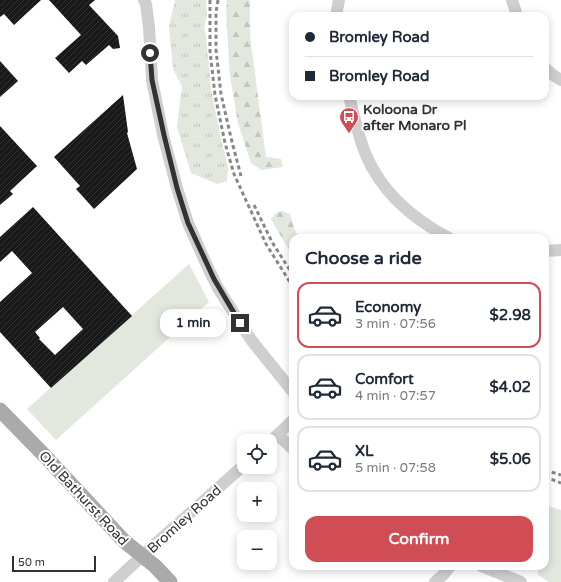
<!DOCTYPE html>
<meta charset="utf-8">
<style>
:root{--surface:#fff;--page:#f6f6f7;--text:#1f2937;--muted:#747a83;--line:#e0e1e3;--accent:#d14d55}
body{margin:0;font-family:"Varela Round",sans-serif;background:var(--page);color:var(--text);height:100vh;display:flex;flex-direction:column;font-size:15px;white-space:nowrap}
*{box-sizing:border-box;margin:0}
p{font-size:13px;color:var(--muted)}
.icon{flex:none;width:22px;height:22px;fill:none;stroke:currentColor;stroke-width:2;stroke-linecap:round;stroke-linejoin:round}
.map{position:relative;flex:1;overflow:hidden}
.drawer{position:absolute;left:289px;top:234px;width:260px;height:336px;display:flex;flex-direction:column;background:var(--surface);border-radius:12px;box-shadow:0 2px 10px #0003}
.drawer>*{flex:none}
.guide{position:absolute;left:289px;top:12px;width:260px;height:88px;border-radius:12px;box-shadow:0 2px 10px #0003;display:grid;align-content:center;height:88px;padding:0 16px;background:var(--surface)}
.controls{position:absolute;left:237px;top:434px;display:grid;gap:8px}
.controls a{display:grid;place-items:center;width:40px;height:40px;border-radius:8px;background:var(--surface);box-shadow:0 2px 10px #0003;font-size:20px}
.scale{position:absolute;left:12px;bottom:10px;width:84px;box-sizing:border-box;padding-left:4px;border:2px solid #323232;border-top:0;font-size:11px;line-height:14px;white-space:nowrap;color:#323232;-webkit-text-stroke:3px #fff;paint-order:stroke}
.end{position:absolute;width:18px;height:18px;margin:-9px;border:5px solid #323232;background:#fff;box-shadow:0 0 0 2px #fff}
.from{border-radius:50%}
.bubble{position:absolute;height:28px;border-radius:12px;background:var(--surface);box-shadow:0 2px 10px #0003;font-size:13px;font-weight:800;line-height:28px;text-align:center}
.guide b{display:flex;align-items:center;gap:14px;height:38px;font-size:15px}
.guide b+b{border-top:1px solid var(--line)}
.guide i{width:10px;height:10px;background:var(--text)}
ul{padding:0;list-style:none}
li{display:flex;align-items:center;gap:12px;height:66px;margin:0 8px 6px;padding:0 8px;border:2px solid var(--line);border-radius:12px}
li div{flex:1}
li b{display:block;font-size:15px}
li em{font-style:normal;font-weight:800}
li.active{border-color:var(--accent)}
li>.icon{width:36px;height:36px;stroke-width:1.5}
h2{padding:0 16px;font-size:18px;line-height:48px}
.button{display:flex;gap:8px;margin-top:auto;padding:8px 16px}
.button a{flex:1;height:46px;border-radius:12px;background:var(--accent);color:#fff;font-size:16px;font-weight:800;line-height:46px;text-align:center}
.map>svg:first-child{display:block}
</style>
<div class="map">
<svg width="561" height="582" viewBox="0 0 561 582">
<defs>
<pattern id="grass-tufts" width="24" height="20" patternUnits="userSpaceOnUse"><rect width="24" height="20" fill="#e2e8dd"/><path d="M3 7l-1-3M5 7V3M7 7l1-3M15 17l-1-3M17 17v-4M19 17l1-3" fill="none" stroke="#c2c7be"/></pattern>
<pattern id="forest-firs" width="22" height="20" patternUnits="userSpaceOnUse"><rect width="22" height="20" fill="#e2e8dd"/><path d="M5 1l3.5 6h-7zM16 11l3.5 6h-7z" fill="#c2c7be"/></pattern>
<pattern id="building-hatch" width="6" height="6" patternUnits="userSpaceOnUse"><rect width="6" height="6" fill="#191919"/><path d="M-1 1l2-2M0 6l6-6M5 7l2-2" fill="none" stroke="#323232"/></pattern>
</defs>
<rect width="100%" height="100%" fill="#fff"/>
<path fill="url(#grass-tufts)" d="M175,0H206L207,14L204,29L206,35L211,88L221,139L228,167L227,181L217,184L191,173L177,127L182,86L173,69L169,26Z"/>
<path fill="url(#forest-firs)" d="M227,0H250V36L266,157L281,159L283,167L261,170L251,163L238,123L230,76L226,12Z
M282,211L290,214L294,228L299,238H293V257L271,219L276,213Z"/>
<path fill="#e2e8dd" d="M189,264L209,302L56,440L27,409Z
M545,505L561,510V582H549L538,575L537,566H545Z"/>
<path fill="url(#building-hatch)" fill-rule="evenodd" d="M0,0H41L14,25L4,14L0,17Z
M49,0H95L89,5L118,36L120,48L113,49L109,45L86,65L82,61L69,73L55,58L81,35Z
M0,61L18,81L0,97Z
M123,95L128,132L127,133L137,169L94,209L76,189L80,186L54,157Z
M0,126L37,166L10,191L13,194L0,205Z
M33,207L132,316L51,388L0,332V302L32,273L12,251L0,262V237ZM63,307L83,329L55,355L39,339L40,338L35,332Z"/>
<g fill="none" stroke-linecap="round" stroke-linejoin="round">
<path stroke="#cfcfcf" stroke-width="12" d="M144,0L146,4L149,27L152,80L163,135L177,188L188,223L209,270L218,288L240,323L252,341L293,392
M512,0L517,16
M336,16L339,0
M545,68L553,75L561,80
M349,96C354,116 358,136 366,155C382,193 413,219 449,238
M545,251L561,250
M278,435L293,449
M270,442L293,420
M481,566L521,582
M114,582L153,546L244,465
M435,582L443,575L450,566"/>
<path stroke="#aaa" stroke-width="15" d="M0,410L45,456L124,541L155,566L170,582"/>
<path stroke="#878787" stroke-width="3" stroke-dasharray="4 3" stroke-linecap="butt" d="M210,0V51L215,95L225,143L234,174L266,244L293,287
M218,0L216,12V50L221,94L232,142L241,176
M254,205L272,242L293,275
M545,470L561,475
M545,477L561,483"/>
</g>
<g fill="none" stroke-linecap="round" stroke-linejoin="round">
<path stroke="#323232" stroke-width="5" d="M150,53L152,80L164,135L177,188L188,223L214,279L240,323"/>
</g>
<defs>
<symbol id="bus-pin" viewBox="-11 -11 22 30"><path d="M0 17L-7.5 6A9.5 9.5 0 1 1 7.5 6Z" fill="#d14d55" stroke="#fff"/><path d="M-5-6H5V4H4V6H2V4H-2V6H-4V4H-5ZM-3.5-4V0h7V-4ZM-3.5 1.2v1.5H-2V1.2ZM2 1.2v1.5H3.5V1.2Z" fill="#fff"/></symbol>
</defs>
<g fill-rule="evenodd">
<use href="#bus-pin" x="338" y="106" width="22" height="30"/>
</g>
<g text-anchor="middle" stroke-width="4" stroke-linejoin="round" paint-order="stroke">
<g font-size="14" font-weight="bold" fill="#323232" stroke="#fff" text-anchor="start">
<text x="363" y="114">Koloona Dr<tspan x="363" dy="16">after Monaro Pl</tspan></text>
</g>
<g font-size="14" fill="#323232" stroke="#fff">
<text transform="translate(84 498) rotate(47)" y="5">Old Bathurst Road</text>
<text transform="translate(184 519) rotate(-42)" y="5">Bromley Road</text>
</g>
</g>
</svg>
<div class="controls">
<a><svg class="icon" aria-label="locate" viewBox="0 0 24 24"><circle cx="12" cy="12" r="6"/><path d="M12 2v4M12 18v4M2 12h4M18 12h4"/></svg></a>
<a>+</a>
<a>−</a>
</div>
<div class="scale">50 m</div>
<i class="end from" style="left:150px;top:53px"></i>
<i class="end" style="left:240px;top:323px"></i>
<div class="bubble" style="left:160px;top:309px;width:66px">1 min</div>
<div class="guide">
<b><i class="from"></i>Bromley Road</b>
<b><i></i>Bromley Road</b>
</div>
<section class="drawer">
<h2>Choose a ride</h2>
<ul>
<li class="active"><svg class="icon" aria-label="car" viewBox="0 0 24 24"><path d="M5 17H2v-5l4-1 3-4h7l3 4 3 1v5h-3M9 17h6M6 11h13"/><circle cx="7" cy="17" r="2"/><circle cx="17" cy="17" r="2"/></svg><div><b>Economy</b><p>3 min · 07:56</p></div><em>$2.98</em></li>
<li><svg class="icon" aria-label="car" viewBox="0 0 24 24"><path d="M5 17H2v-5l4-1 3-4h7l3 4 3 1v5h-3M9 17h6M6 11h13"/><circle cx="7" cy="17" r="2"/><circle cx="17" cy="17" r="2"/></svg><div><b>Comfort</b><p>4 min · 07:57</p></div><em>$4.02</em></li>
<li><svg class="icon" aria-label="car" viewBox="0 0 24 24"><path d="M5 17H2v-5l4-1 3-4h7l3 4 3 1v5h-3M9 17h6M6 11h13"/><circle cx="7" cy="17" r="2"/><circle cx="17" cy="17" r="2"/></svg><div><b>XL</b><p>5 min · 07:58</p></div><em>$5.06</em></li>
</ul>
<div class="button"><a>Confirm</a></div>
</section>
</div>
